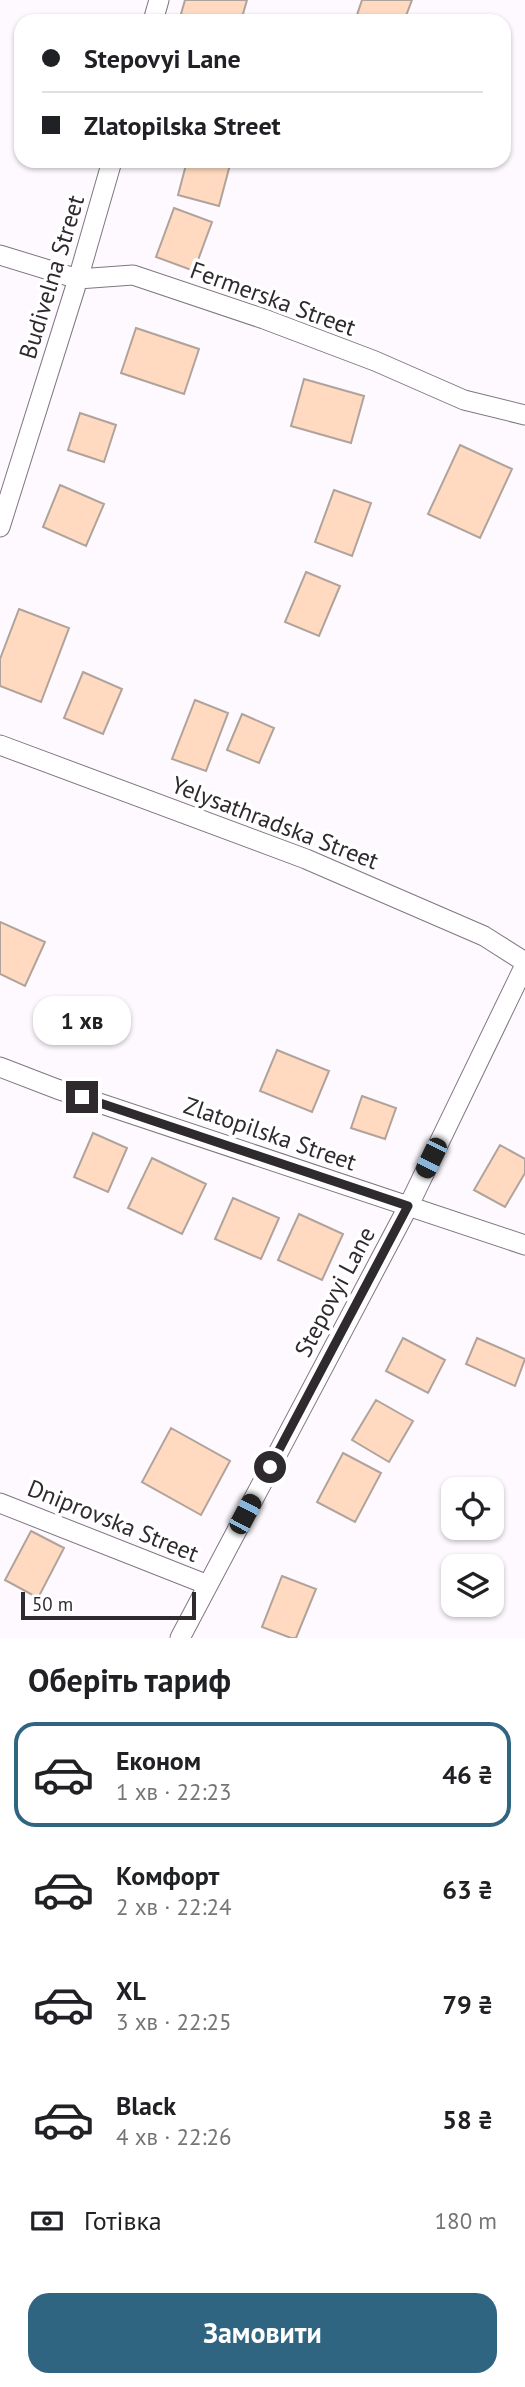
<!DOCTYPE html>
<html lang="uk">
<meta charset="utf-8">
<style>
:root{--surface:#fff;--page:#f2f2f2;--text:#202124;--muted:#757577;--line:#e0e0e0;--accent:#306581}
body{margin:0;font-family:"PT Sans",sans-serif;background:var(--page);color:var(--text);height:100vh;display:flex;flex-direction:column;font-size:26px;white-space:nowrap}
*{box-sizing:border-box;margin:0}
p{font-size:23px;color:var(--muted)}
.icon{flex:none;width:38px;height:38px;fill:none;stroke:currentColor;stroke-width:2;stroke-linecap:round;stroke-linejoin:round}
.map{position:relative;height:1638px;overflow:hidden}
.panel{display:flex;flex-direction:column;background:var(--surface);flex:1}
.panel>*{flex:none}
.banner{position:absolute;left:14px;top:14px;width:497px;height:154px;border-radius:21px;box-shadow:0 2px 5px #0004;display:grid;align-content:center;height:154px;padding:0 28px;background:var(--surface)}
.tools{position:absolute;left:441px;top:1477px;display:grid;gap:14px}
.tools a{display:grid;place-items:center;width:63px;height:63px;border-radius:14px;background:var(--surface);box-shadow:0 2px 5px #0004;font-size:35px}
.scale{position:absolute;left:21px;bottom:18px;width:175px;box-sizing:border-box;padding-left:7px;border:4px solid #2e2a2e;border-top:0;font-size:19px;line-height:24px;white-space:nowrap;color:#2e2a2e;-webkit-text-stroke:5px #fff;paint-order:stroke}
.end{position:absolute;width:32px;height:32px;margin:-16px;border:9px solid #2e2a2e;background:#fff;box-shadow:0 0 0 4px #fff}
.from{border-radius:50%}
.bubble{position:absolute;height:49px;border-radius:21px;background:var(--surface);box-shadow:0 2px 5px #0004;font-size:23px;font-weight:600;line-height:49px;text-align:center}
.car{position:absolute;width:21px;height:42px;margin:-21px -10px;border-radius:9px;box-shadow:0 0 5px 2px #0007;background:linear-gradient(#222 24%,#8ab4d8 0 40%,#222 0 76%,#8ab4d8 0 86%,#222 0)}
.banner b{display:flex;align-items:center;gap:24px;height:66px;font-size:26px}
.banner b+b{border-top:2px solid var(--line)}
.banner i{width:18px;height:18px;background:var(--text)}
ul{padding:0;list-style:none}
li{display:flex;align-items:center;gap:21px;height:105px;margin:0 14px 10px;padding:0 14px;border:4px solid transparent;border-radius:21px}
li div{flex:1}
li b{display:block;font-size:26px}
li em{font-style:normal;font-weight:600}
li.current{border-color:var(--accent)}
li>.icon{width:63px;height:63px;stroke-width:1.5}
h2{padding:0 28px;font-size:32px;line-height:84px}
.pay{display:flex;align-items:center;gap:18px;height:77px;padding:0 28px;font-size:26px}
.pay p{margin-inline-start:auto}
.action{display:flex;gap:14px;margin-top:auto;padding:14px 28px}
.action a{flex:1;height:80px;border-radius:21px;background:var(--accent);color:#fff;font-size:28px;font-weight:600;line-height:80px;text-align:center}
.map>svg:first-child{display:block}
</style>
<div class="map">
<svg width="525" height="1638" viewBox="0 0 525 1638">
<rect width="100%" height="100%" fill="#fdf9fe"/>
<path fill="#ffdac0" stroke="#b0a39b" stroke-width="2" d="M185,0H247L241,21H179Z
M362,0H412L404,21H374L357,15Z
M187,161H231L219,206L178,195Z
M174,208L212,222L194,271L156,257Z
M136,328L199,349L184,394L121,373Z
M304,379L364,396L351,443L291,426Z
M80,413L116,425L104,462L68,450Z
M460,445L512,469L480,538L428,514Z
M60,485L104,504L86,546L43,527Z
M334,490L371,503L352,556L315,542Z
M306,572L340,586L319,636L285,622Z
M19,609L69,628L41,702L0,686V659Z
M83,672L122,689L103,734L64,718Z
M195,700L228,713L206,771L172,759Z
M242,714L274,728L259,763L227,750Z
M0,922L45,942L25,986L0,974Z
M277,1050L329,1071L312,1112L260,1091Z
M362,1096L396,1108L385,1139L351,1128Z
M93,1133L127,1148L108,1192L74,1177Z
M500,1145L525,1159V1173L505,1207L474,1190Z
M152,1158L206,1184L182,1234L128,1208Z
M233,1198L279,1218L261,1259L215,1239Z
M299,1214L343,1234L322,1280L278,1260Z
M403,1338L445,1360L428,1393L386,1371Z
M477,1338L525,1359L515,1386L466,1364Z
M376,1400L413,1421L389,1462L352,1440Z
M171,1428L230,1461L201,1515L142,1482Z
M343,1453L381,1473L355,1522L317,1502Z
M31,1531L64,1548L38,1598L5,1580Z
M282,1576L316,1589L296,1638H291L262,1627Z"/>
<g fill="none" stroke-linecap="round" stroke-linejoin="round">
<defs>
<path id="minor" d="M153,21L159,0
M0,255L78,279L133,275L264,319L375,361L464,400L525,415
M0,527L78,279L112,161
M0,745L306,859L484,936L525,962
M0,1067L57,1089L525,1245
M0,1503L208,1585
M180,1638L408,1207L525,965"/>
</defs>
<use href="#minor" stroke="#807681" stroke-width="21"/>
<use href="#minor" stroke="#fff" stroke-width="19"/>
</g>
<g fill="none" stroke-linecap="round" stroke-linejoin="round">
<path stroke="#2e2a2e" stroke-width="9" d="M82,1097L408,1206L270,1467"/>
</g>
<g text-anchor="middle" stroke-width="7" stroke-linejoin="round" paint-order="stroke">
<g font-size="24" fill="#2e2a2e" stroke="#fff">
<text transform="translate(52 277) rotate(-73)" y="8">Budivelna Street</text>
<text transform="translate(273 299) rotate(20)" y="8">Fermerska Street</text>
<text transform="translate(275 823) rotate(21)" y="8">Yelysathradska Street</text>
<text transform="translate(270 1134) rotate(19)" y="8">Zlatopilska Street</text>
<text transform="translate(335 1292) rotate(-62)" y="8">Stepovyi Lane</text>
<text transform="translate(113 1521) rotate(22)" y="8">Dniprovska Street</text>
</g>
</g>
</svg>
<div class="tools">
<a><svg class="icon" aria-label="locate" viewBox="0 0 24 24"><circle cx="12" cy="12" r="6"/><path d="M12 2v4M12 18v4M2 12h4M18 12h4"/></svg></a>
<a><svg class="icon" aria-label="layers" viewBox="0 0 24 24"><path d="M12 4l9 5-9 5-9-5zM3 14l9 5 9-5"/></svg></a>
</div>
<div class="scale">50 m</div>
<i class="end from" style="left:270px;top:1467px"></i>
<i class="end" style="left:82px;top:1097px"></i>
<div class="bubble" style="left:33px;top:996px;width:98px">1 хв</div>
<i class="car" style="left:431px;top:1158px;rotate:206deg"></i>
<i class="car" style="left:245px;top:1514px;rotate:28deg"></i>
<div class="banner">
<b><i class="from"></i>Stepovyi Lane</b>
<b><i></i>Zlatopilska Street</b>
</div>
</div>
<section class="panel">
<h2>Оберіть тариф</h2>
<ul>
<li class="current"><svg class="icon" aria-label="car" viewBox="0 0 24 24"><path d="M5 17H2v-5l4-1 3-4h7l3 4 3 1v5h-3M9 17h6M6 11h13"/><circle cx="7" cy="17" r="2"/><circle cx="17" cy="17" r="2"/></svg><div><b>Економ</b><p>1 хв · 22:23</p></div><em>46 ₴</em></li>
<li><svg class="icon" aria-label="car" viewBox="0 0 24 24"><path d="M5 17H2v-5l4-1 3-4h7l3 4 3 1v5h-3M9 17h6M6 11h13"/><circle cx="7" cy="17" r="2"/><circle cx="17" cy="17" r="2"/></svg><div><b>Комфорт</b><p>2 хв · 22:24</p></div><em>63 ₴</em></li>
<li><svg class="icon" aria-label="car" viewBox="0 0 24 24"><path d="M5 17H2v-5l4-1 3-4h7l3 4 3 1v5h-3M9 17h6M6 11h13"/><circle cx="7" cy="17" r="2"/><circle cx="17" cy="17" r="2"/></svg><div><b>XL</b><p>3 хв · 22:25</p></div><em>79 ₴</em></li>
<li><svg class="icon" aria-label="car" viewBox="0 0 24 24"><path d="M5 17H2v-5l4-1 3-4h7l3 4 3 1v5h-3M9 17h6M6 11h13"/><circle cx="7" cy="17" r="2"/><circle cx="17" cy="17" r="2"/></svg><div><b>Black</b><p>4 хв · 22:26</p></div><em>58 ₴</em></li>
</ul>
<div class="pay"><svg class="icon" aria-label="cash" viewBox="0 0 24 24"><path d="M3 7h18v10H3z"/><circle cx="12" cy="12" r="2"/></svg>Готівка<p>180 m</p></div>
<div class="action"><a>Замовити</a></div>
</section>
